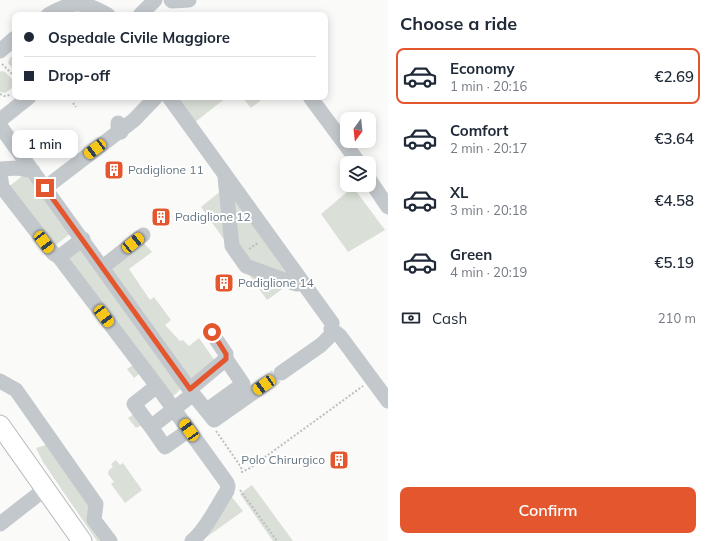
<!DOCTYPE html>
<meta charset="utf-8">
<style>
:root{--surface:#fff;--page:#f6f6f7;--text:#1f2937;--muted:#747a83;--line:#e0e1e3;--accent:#e4572e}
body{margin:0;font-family:Mulish,sans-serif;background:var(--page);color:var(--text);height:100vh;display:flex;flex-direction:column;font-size:15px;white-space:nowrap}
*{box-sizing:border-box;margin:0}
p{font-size:13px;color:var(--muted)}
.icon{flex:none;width:22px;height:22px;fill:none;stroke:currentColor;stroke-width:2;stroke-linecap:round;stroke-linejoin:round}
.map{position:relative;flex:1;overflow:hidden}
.sheet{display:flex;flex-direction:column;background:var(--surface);width:320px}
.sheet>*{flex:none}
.banner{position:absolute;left:12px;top:12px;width:316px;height:88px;border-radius:8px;box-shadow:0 2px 10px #0003;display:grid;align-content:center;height:88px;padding:0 12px;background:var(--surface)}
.needle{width:26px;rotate:195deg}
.tools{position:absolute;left:340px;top:112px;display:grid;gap:8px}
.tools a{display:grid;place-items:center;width:36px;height:36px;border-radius:8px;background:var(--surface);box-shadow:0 2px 10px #0003;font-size:20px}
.end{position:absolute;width:18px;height:18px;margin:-9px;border:5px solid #e4572e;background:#fff;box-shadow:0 0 0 2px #fff}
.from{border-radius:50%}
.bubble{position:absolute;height:28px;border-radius:8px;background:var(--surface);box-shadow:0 2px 10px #0003;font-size:13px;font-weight:600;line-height:28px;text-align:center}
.car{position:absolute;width:12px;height:24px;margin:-12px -6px;border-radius:5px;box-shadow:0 0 3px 1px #0007;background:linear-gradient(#f5c518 24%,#345 0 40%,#f5c518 0 76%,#345 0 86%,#f5c518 0)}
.banner b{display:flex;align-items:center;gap:14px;height:38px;font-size:15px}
.banner b+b{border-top:1px solid var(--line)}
.banner i{width:10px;height:10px;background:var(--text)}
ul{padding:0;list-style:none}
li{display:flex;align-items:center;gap:12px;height:56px;margin:0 8px 6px;padding:0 4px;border:2px solid transparent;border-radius:8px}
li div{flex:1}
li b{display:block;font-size:15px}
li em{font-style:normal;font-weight:600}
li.current{border-color:var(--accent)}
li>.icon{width:36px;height:36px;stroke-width:1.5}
h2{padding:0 12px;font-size:18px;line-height:48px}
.pay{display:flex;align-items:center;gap:10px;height:44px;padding:0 12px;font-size:15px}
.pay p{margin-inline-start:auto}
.action{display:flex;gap:8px;margin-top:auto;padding:8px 12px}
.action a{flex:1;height:46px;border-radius:8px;background:var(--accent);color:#fff;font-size:16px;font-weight:600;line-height:46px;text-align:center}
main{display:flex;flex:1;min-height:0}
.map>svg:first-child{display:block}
</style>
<main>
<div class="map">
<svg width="388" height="541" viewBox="0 0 388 541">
<rect width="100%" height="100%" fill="#fafaf8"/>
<path fill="#dadfd7" d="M15,54V71L8,63L10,58Z
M2,71L5,72L15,82V86L5,93L0,92V72Z
M175,97H227L194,123Z
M242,97H265L251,108Z
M25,174L70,234L53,247L7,188Z
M227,186L294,281L267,300L201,207Z
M353,187L385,230L348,252L321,214Z
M141,240L152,252L129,269L150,300L154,297L171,320L165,325L180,341L183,340L189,346L199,338L215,361L188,381L105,266Z
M81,242L181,388L177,393L170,398L63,258Z
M136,363L143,371L134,378L127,369Z
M134,414L142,425L136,428L128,418Z
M46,445L88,503L103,541H97L43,462L36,448Z
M116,460L120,465L123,463L142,490L125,503L111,484L114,482L108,474L109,470L113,467L111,464Z
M252,485L293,541H273L240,494Z
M231,496L243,511L201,541Z"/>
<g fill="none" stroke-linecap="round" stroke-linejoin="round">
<path stroke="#d5d9db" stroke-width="15" stroke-dasharray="15 8" stroke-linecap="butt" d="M264,385L281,373"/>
<defs>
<path id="major" d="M0,425L82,541"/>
</defs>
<use href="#major" stroke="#b5babe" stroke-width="21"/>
<path stroke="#bbbfc2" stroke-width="2" stroke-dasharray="2 2" stroke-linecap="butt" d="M2,64L15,77
M0,94L4,96L10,95
M73,103L76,107
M249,249L258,243
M216,431L241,467L242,472L250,468L363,386
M240,490L277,541"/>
<path stroke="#c3c8cc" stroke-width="15" d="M171,0L172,1L189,0
M48,15C74,0 82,1 108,15
M140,15L155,0
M0,51L15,38
M169,97L332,323L331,335L321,345L281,373
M310,97L359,163
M0,120L29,97
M0,126L193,394L214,420L264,385
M0,169L17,168L33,171
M0,174L2,187L53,253L59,257L157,386L227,483L228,486L227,491C217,506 206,530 192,541
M225,177L232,246L246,266L287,281L297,284H303
M369,179L388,207
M45,188L134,120L156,97
M59,257L83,239
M103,267L143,235
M331,329L340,336L388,401
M0,381L16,390L96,504L94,520L110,541
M190,389L226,359V354L211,332
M207,410L243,384L226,359
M151,427L134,404L157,386
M189,430L165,447L151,427L193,394
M0,524L45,489"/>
<use href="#major" stroke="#fff" stroke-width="19"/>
<path stroke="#c3c8cc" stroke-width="15" d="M118,123V127L121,132"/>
</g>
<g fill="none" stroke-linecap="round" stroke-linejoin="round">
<path stroke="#e4572e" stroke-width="5" d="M45,188L190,389L226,359V354L212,332"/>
</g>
<defs>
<symbol id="building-square" viewBox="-11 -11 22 22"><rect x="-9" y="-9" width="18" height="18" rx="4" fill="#e4572e" stroke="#fff"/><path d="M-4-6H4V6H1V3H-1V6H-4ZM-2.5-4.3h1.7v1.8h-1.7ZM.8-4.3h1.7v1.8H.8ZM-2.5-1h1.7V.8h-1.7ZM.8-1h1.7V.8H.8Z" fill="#fff"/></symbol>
</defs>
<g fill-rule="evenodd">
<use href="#building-square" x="103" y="159" width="22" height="22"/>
<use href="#building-square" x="150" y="206" width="22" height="22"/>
<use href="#building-square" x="213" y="272" width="22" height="22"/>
<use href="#building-square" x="328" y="449" width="22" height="22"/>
</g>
<g text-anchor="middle" stroke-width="4" stroke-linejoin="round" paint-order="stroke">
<g font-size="12" fill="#657683" stroke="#fff" text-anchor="start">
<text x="128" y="174">Padiglione 11</text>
<text x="175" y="221">Padiglione 12</text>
<text x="238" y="287">Padiglione 14</text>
<text x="325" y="464" text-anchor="end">Polo Chirurgico</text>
</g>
</g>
</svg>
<div class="tools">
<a><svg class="needle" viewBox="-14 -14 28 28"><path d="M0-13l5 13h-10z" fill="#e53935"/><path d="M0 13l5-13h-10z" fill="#747a83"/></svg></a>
<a><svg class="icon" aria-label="layers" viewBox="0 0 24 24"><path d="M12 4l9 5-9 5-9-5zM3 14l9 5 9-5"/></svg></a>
</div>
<i class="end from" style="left:212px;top:332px"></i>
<i class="end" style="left:45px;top:188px"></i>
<div class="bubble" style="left:12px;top:130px;width:66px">1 min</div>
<i class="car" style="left:95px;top:149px;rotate:233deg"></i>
<i class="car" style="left:44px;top:242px;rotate:143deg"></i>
<i class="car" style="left:133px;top:243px;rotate:51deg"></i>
<i class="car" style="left:104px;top:316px;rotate:143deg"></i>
<i class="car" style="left:264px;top:385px;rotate:235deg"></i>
<i class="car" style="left:189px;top:430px;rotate:325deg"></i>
<div class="banner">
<b><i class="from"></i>Ospedale Civile Maggiore</b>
<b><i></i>Drop-off</b>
</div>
</div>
<section class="sheet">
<h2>Choose a ride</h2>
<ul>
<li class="current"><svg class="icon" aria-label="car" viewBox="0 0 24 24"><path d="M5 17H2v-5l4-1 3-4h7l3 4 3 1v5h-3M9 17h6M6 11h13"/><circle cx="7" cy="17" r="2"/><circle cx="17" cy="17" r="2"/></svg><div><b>Economy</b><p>1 min · 20:16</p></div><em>€2.69</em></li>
<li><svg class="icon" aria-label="car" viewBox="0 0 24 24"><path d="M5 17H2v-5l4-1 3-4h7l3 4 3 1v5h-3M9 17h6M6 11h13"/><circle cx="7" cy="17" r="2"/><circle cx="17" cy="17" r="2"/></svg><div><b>Comfort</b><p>2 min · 20:17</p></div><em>€3.64</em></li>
<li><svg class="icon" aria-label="car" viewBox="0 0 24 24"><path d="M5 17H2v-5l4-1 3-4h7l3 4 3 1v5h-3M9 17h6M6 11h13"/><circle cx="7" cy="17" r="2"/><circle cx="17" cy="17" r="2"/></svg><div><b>XL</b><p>3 min · 20:18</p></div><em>€4.58</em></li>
<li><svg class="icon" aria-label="car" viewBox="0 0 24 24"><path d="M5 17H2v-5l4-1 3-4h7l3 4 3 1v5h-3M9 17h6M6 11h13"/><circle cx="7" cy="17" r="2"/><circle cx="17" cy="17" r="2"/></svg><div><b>Green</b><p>4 min · 20:19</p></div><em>€5.19</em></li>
</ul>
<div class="pay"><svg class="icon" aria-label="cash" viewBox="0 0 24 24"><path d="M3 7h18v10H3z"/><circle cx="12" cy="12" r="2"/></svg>Cash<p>210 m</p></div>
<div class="action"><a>Confirm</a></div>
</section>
</main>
